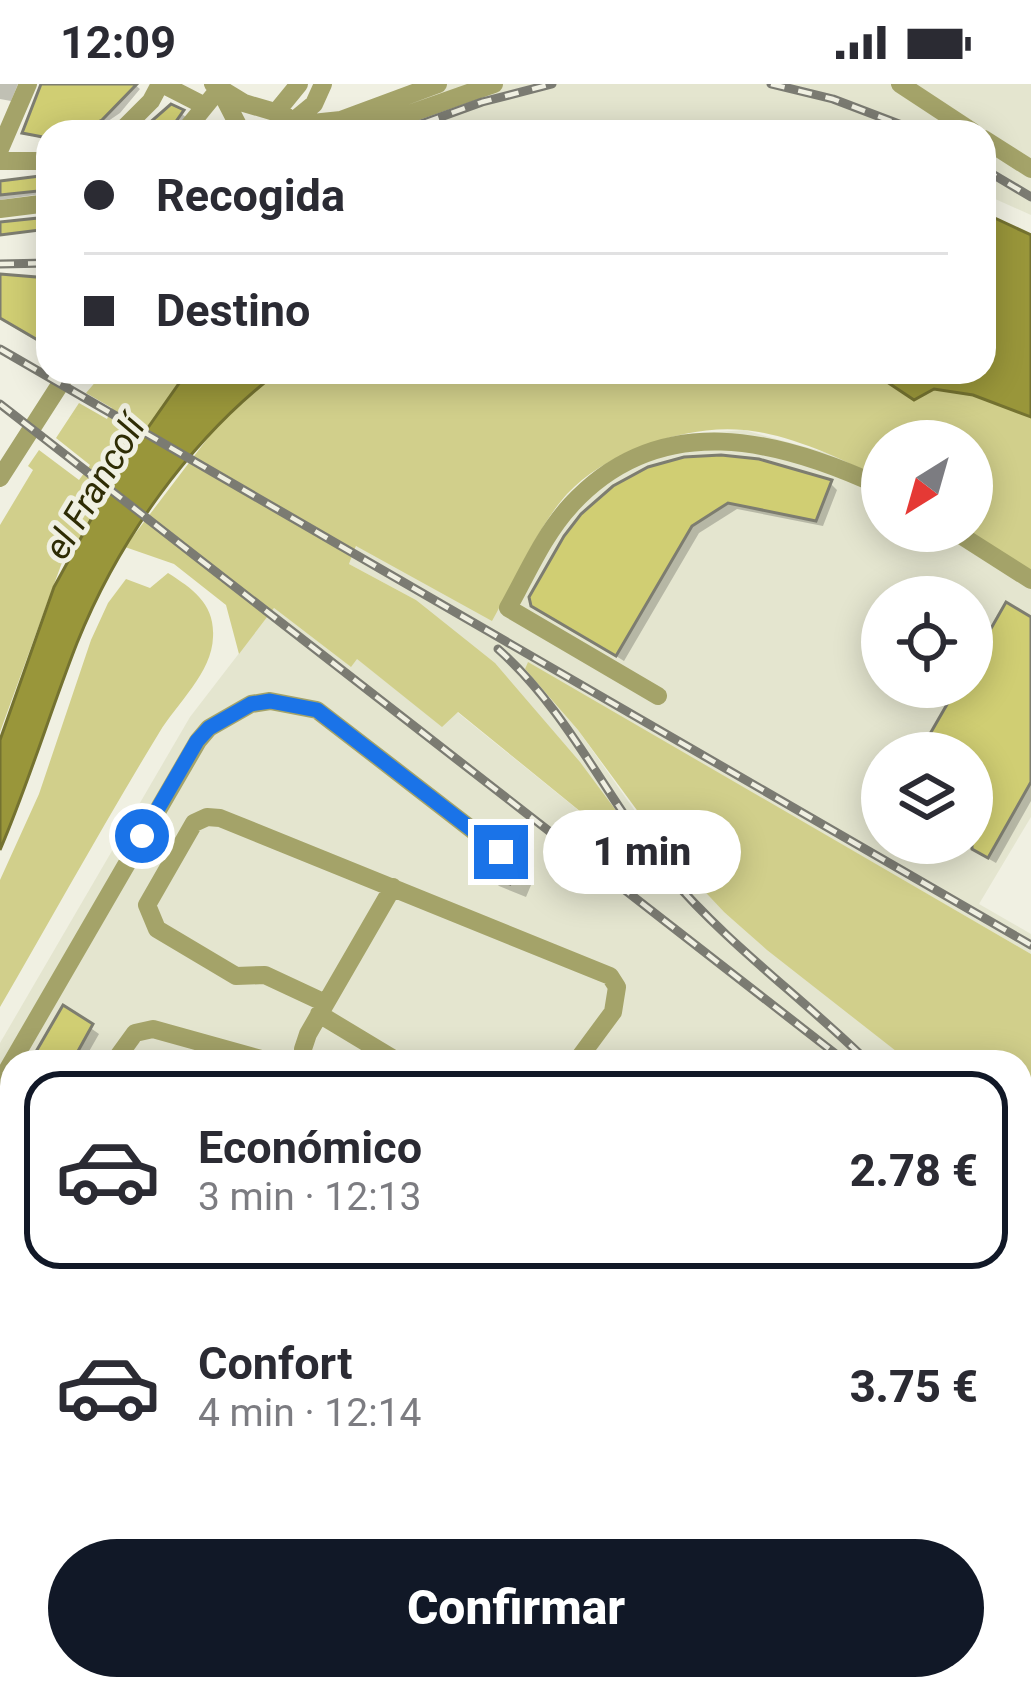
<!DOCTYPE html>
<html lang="es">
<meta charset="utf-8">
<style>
:root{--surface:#fff;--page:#f2f2f3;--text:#2b2b33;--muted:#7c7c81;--line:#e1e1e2;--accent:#111827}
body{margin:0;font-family:Roboto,sans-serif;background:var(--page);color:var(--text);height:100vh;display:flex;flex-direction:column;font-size:45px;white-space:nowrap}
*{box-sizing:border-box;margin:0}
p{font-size:39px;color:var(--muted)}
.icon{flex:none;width:66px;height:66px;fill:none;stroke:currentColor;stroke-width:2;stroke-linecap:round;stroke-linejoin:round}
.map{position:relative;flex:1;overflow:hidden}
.details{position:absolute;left:0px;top:966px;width:1032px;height:651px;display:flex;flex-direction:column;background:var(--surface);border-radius:36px 36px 0 0;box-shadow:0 6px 30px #0003}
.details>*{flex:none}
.guide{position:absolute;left:36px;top:36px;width:960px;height:264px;border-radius:36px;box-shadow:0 6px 30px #0003;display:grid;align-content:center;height:264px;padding:0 48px;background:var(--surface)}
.needle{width:78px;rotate:217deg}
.controls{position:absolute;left:861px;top:336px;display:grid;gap:24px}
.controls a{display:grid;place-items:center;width:132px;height:132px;border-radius:50%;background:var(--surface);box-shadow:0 6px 30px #0003;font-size:60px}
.end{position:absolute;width:54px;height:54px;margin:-27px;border:15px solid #1a73e8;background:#fff;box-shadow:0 0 0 6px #fff}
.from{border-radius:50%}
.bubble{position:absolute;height:84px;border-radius:42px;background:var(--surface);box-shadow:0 6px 30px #0003;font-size:39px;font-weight:800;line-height:84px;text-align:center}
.guide b{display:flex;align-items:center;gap:42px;height:114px;font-size:45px}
.guide b+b{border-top:3px solid var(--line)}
.guide i{width:30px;height:30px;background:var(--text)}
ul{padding:21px 0 0;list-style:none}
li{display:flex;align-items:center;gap:36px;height:198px;margin:0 24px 18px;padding:0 24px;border:6px solid transparent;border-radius:36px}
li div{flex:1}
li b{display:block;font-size:45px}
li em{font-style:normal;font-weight:800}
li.current{border-color:var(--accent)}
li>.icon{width:108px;height:108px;stroke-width:1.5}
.primary-button{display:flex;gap:24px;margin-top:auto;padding:24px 48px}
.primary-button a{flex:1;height:138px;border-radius:72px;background:var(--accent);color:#fff;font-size:48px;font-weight:800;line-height:138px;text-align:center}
.status{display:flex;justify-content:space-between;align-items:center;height:84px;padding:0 60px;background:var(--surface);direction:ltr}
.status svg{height:33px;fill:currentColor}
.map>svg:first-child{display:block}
</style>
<div class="status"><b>12:09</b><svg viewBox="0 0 49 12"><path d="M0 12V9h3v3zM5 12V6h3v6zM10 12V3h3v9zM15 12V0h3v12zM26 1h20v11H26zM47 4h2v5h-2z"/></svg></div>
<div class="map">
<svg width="1031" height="1615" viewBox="0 0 1031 1615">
<rect width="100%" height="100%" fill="#f0f0e2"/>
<path fill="#e4e5cf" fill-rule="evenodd" d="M422,0H1031V131L984,110V48H382Z
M744,346L842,373L882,397V447H966L1031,486V733L979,820L1031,850V870L528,579L525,585L578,646L638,731L724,828L910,978H12V1605H1020V1052L1031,1058V1615H0V959L190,633L274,524L350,582L356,574L442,642L457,628L667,798L416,516L349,480L357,461L535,460L567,411L606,379L666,352ZM882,513H972V603H882ZM882,669H972V759H882Z"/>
<path fill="#d1cf8b" d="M104,288H187L117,388L69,473H64L0,648V441L33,386L28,382L39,366L79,396L90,381L56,354L79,319L107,335L112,324L86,309Z
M278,288H872L914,316L934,305L973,311L1031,333V486L966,447H972V357H882V397C845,375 788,350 744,346C687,340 607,367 567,410C538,442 514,498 492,537L356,462L349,480L416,516L495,579L580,678L672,802L458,628L442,643L357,575L351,583L274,524L239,570L226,521L174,480L125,463L223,334Z
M168,489C193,505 215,520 213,553C212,589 177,619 159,649C104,739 53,832 0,923V796L39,710L91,556L108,519L126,495L150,504Z
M528,578L1031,870V1058L1020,1052V978H910L767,866L724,828L667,767L578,646L525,585Z"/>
<path fill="#99963a" stroke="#747230" stroke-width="3" d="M984,129L1031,151V333L973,311L934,305L914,316L872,288H984Z
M187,288H278C190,355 118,457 77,559C50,628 29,698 0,766V656L54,503L117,388Z"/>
<path fill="#0003" d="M0,0H18L11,17L0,15Z
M44,0H134L140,5L120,29L92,48H48V55H42L25,48Z
M171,23L186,33L174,48H143Z
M215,37L223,43L221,48H205Z
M48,93V109L0,116V100Z
M0,193L48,198V264L0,235Z
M649,386L830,399L837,406L823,442L737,425L699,449L624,577L534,520Z
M1031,536V717L996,779L961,759H972V669H923L961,603H972V584Z
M518,779L534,794L526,813L499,802L483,786Z
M64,925L99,950L83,978H33Z
M187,972L197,974L200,978H178Z
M0,1173L12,1180V1230L0,1250Z
M1031,1249V1615H735L742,1605H1020V1264Z
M131,1605H323L315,1615H123Z"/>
<path fill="#d0ce73" stroke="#7d7d70" stroke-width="3" d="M41,0H137L102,36L77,48H48V54L22,49Z
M171,20L184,26L172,43L166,48H139Z
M48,91V106L0,111V97Z
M48,133V145L0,151V138Z
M0,190L48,194V262L0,234Z
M721,371L759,375L832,396L816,437L728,419L692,442L616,572L531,522L529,513L564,452L581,430L613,402L648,383L684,373Z
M1006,518L1031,533V698L988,774L972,765V669H919L957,603H972V578Z
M485,773L500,781L513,773L520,776L510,800L480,787Z
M63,921L93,940L72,978H30Z
M12,1009V1085L7,1093L0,1088V1030Z
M0,1169L12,1177V1211L0,1232Z
M1031,1244V1615H1020V1259Z
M12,1344V1397L0,1395V1346Z
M12,1528V1584L0,1573V1540Z"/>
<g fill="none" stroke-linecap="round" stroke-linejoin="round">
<path stroke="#a4a369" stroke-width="18" d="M162,0L205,22
M213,0L244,19L285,31L296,48
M900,0L973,48
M222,10L239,43
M277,27L299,0
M291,39L314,20L323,0
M293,41L341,36L438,0
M120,48L151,17L160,0
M184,48L219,5
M358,48L494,0
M984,55L1031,85
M0,65L28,0
M0,77H48
M0,125L48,119
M0,394L68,288
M954,447L1031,496
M658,612L508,524C527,490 544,450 571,421C660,324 779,355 882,403
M325,919L265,891L236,892L157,845L147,821L194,739L207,733L220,734L610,892L617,903L613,928L576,978
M319,930L392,974
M304,977L303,965L308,950L393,803
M12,978L198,657L209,644L251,620L270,617L317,626L501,768
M114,978L135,949L153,945L272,978H396
M0,999L12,978
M0,1123L12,1130
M1020,1181V1183
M0,1278L12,1258
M16,1605L32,1615
M550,1605L562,1615
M588,1605L601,1615
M664,1605L677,1615
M99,1615L106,1605
M358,1615L366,1605
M610,1615L618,1605
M696,1615L704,1605"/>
<defs>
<path id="rail" d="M771,0L833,15L920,48
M399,48L482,18L552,0
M984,85L1031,113
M0,180L48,179
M0,265L1031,861
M0,320L846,978
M498,565C569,628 608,718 668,790C727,860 803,914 868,978
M1020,1102L1031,1110
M1020,1125L1031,1133"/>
</defs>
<use href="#rail" stroke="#7b7b72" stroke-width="9"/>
<use href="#rail" stroke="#f0f0e2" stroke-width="4.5" stroke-dasharray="14" stroke-linecap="butt"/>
</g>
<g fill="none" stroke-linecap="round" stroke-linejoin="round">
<path stroke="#1a73e8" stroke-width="15" d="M142,752L197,657L209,644L251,620L270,617L317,626L501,768"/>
</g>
<g text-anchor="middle" stroke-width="10" stroke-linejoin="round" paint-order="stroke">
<g font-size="36" font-style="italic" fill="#2e2c04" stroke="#f0f0e2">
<text transform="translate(94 403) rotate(-59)" y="13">el Francolí</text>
</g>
</g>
</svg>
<div class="controls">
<a><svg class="needle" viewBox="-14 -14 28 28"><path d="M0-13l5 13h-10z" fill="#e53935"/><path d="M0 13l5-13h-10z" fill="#7c7c81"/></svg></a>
<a><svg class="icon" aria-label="locate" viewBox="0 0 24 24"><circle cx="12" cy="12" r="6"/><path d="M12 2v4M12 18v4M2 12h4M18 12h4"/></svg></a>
<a><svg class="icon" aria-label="layers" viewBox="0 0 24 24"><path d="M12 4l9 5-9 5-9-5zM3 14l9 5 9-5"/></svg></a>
</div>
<i class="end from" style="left:142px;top:752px"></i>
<i class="end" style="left:501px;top:768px"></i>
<div class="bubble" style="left:543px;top:726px;width:198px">1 min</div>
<div class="guide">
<b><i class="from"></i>Recogida</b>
<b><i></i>Destino</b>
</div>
<section class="details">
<ul>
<li class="current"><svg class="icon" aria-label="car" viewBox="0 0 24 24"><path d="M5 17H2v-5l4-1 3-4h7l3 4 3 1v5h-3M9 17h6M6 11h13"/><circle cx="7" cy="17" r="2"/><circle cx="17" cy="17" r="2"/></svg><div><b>Económico</b><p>3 min · 12:13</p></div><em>2.78 €</em></li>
<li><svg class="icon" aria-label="car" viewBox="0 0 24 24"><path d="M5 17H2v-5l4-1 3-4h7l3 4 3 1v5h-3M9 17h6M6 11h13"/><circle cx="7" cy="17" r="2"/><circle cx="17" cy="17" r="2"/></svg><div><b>Confort</b><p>4 min · 12:14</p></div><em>3.75 €</em></li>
</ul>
<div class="primary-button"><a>Confirmar</a></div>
</section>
</div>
